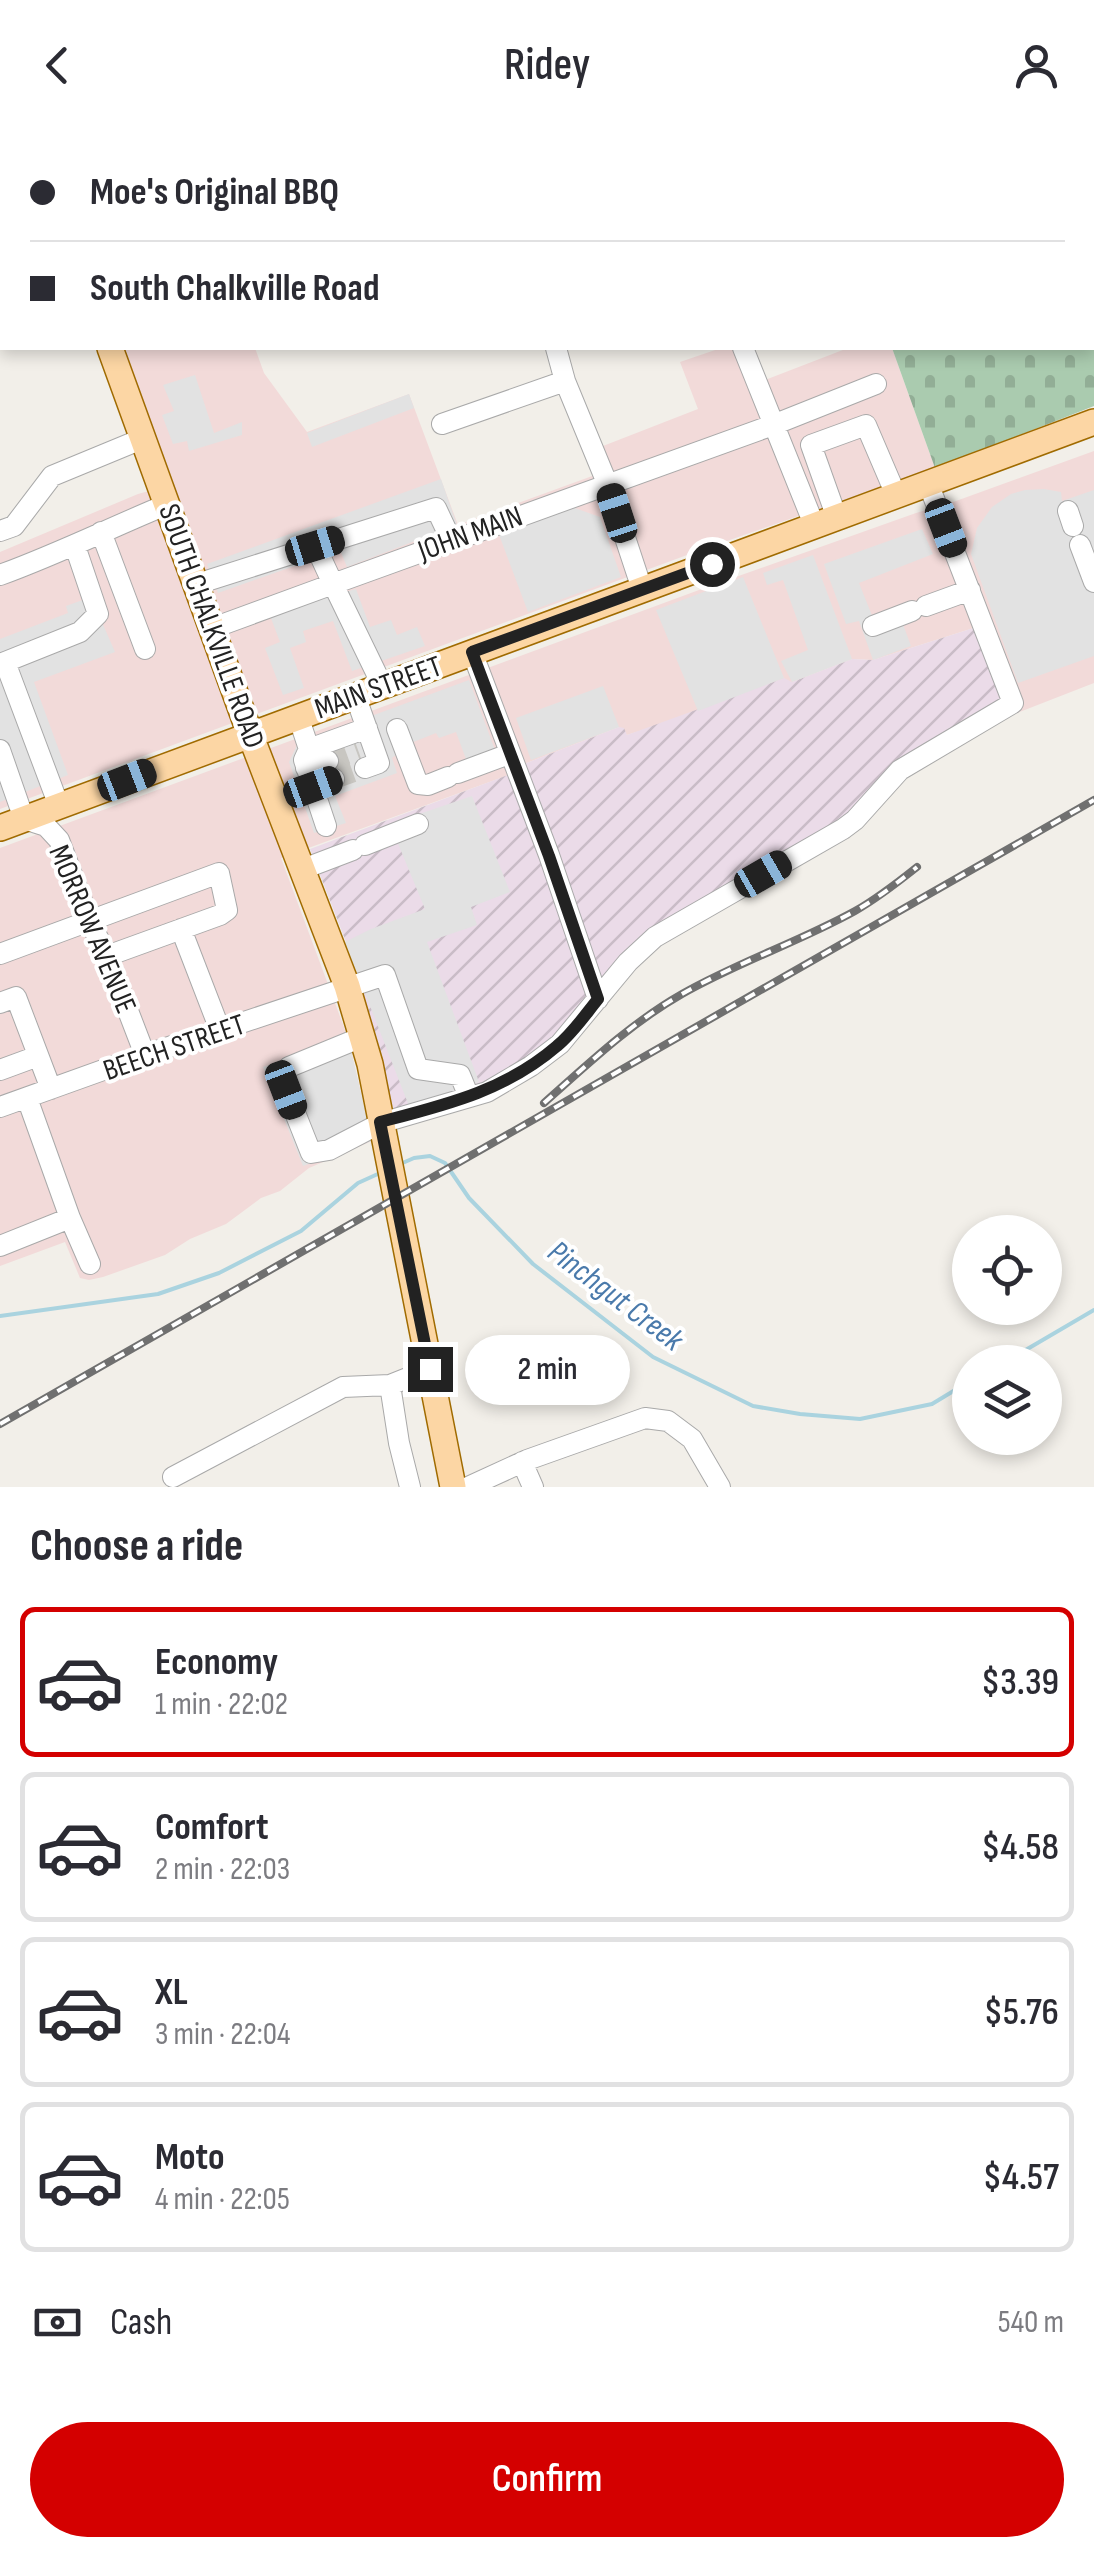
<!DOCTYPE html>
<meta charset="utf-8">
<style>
:root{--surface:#fff;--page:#f2f2f3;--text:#2b2b33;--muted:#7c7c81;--line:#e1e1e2;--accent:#d40000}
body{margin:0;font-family:"Sofia Sans Condensed",sans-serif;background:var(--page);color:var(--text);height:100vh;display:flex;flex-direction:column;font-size:38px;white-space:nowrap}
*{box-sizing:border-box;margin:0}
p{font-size:32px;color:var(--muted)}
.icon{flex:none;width:55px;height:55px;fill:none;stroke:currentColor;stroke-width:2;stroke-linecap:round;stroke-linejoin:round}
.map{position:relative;height:1357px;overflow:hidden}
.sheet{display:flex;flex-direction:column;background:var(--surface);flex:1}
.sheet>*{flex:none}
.hud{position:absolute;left:0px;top:0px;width:1095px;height:220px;box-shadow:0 5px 15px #0003;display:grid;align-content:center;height:220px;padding:0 30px;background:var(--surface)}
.controls{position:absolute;left:952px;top:1085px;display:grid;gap:20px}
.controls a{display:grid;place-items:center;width:110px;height:110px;border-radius:50%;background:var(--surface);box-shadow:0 5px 15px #0003;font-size:50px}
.end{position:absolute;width:45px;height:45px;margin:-22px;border:12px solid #222;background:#fff;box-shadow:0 0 0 5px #fff}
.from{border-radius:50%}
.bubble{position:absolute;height:70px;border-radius:35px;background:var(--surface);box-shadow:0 5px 15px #0003;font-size:32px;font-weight:600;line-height:70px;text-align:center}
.car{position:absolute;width:30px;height:60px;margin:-30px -15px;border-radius:12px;box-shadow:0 0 8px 2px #0007;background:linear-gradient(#222 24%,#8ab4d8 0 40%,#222 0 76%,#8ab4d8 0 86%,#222 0)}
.hud b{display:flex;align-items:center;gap:35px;height:95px;font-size:38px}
.hud b+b{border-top:2px solid var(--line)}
.hud i{width:25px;height:25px;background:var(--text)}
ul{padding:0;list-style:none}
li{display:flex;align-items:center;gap:30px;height:150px;margin:0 20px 15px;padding:0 10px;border:5px solid var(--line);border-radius:15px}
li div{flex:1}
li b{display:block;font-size:38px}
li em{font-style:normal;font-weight:600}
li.on{border-color:var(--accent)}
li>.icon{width:90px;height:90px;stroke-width:1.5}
h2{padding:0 30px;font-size:45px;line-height:120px}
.pay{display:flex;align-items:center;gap:25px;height:110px;padding:0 30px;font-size:38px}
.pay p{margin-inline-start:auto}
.cta{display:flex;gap:20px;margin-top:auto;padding:20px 30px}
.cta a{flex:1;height:115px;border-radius:60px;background:var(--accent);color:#fff;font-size:40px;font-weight:600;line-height:115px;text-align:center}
header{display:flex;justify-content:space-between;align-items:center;height:130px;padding:0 30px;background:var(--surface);font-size:45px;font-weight:600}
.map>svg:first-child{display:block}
</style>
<header><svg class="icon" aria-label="back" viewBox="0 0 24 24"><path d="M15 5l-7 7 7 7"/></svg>Ridey<svg class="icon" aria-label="person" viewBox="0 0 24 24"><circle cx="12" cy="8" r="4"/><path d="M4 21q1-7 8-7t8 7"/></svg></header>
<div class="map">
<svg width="1094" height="1357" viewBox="0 0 1094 1357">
<defs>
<pattern id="industrial-furrows" width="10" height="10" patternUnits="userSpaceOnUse" patternTransform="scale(2.5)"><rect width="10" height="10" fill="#ebdbe8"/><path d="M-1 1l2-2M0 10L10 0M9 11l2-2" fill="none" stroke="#c9bcc7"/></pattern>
<pattern id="cemetery-stones" width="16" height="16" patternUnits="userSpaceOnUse" patternTransform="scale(2.5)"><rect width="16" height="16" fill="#aacbaf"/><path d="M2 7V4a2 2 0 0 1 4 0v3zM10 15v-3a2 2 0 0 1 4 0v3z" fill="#92ae96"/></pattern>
</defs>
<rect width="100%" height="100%" fill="#f2efe9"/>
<path fill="#f2dad9" d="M122,218H255L264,243L307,302L409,264L458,395L595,345L585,323L698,279L680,232L721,218H739L765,250L848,218H892L935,338L687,425L0,679V422L138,364L174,354Z
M1094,321V553L1017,583L983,495L873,530L852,529L792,552L627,605L619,597L524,634L517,642L281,728L348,908L372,1011L309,1038L280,1061L261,1068L226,1094L190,1109L165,1125L103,1147L89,1150L80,1148L65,1112L0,1136V718L699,460L916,383L956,371Z"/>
<path fill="url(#industrial-furrows)" d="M983,495L1013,573L900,640L866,679L661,803L531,936L398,988L388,966L355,835L310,719L516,642L524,634L619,597L624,598L627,605L784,548L792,552L852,529L873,530Z"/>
<path fill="url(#cemetery-stones)" d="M1094,124V276L935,338L892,218H1092Z"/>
<path fill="#e2e2e2" d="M195,245L214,303L242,292V305L189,321L187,311L173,314L162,285L174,281L163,255Z
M409,264L414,278L312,317L307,303Z
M441,349L457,395L347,437L340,420L218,463L207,434Z
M1044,359L1061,362L1062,371L1094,360V526L1018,553L971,424L977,398L992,377L1011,364L1025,360Z
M569,376L600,387L621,447L528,482L498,402Z
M922,399L933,424L859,453L877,498L901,489L911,516L873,530L859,491L846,494L824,434Z
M813,425L852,529L792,552L781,531L808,520L783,450L767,455L763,443Z
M743,447L784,548L698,581L656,480Z
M356,459L370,497L391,490L397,505L417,497L425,516L352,541L333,491L303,501L306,512L290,518L304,558L283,565L265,518L280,512L269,483Z
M91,467L115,522L34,552L68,645L0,672V509L68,483L66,476Z
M469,550L495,620L466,629L456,602L439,608L436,603L411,613L392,628L397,643L335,666L346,693L314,703L289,632L298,613Z
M603,556L619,597L531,630L516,588Z
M472,666L510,762L471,777L477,795L427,812L479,952L409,976L345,812L371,799L425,779L390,694Z
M348,908L372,1011L303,1036L263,937Z"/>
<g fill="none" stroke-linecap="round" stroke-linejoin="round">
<path stroke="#aad3df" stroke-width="4" d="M398,1035L414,1028L430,1026L445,1033L469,1068L533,1134L653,1227L753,1276L800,1284L860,1289L932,1274L970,1251
M0,1186L158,1164L219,1143L301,1101L358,1053L380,1043
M1005,1232L1094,1180"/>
<path stroke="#c8c6c1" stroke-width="20" stroke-dasharray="20 10" stroke-linecap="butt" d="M328,631L358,620
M334,649L365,638"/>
<defs>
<path id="minor" d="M707,0V2
M898,2V0
M1092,3L1094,6
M0,142L2,141
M0,202L2,201
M556,218L565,251L607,353L642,459
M743,218L815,397
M442,294L565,251
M1068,381L1073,396
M837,388L811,315L866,295L896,365
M0,401L14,396L52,346L144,308
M101,402L145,519
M315,415L333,454L773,295L876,254
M1080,415L1094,452
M0,445C58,424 112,397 168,374
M197,454L436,378L451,410
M926,476L970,460
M873,496L912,481
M213,498L333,454L382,555
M472,522L549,725L598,869
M5,532L59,676
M0,534L80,502L98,484L75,416
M355,565L379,633L365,638
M298,586L309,619L367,598
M397,599L418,654L428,655L448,647
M0,620L24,689L46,696L59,710L90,792L107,826L145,925
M306,638L328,631
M458,643L509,624
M276,670L313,657L304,630L309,619
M326,696L313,657L334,649
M365,715L418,694
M303,739L353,720
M181,799L220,900
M0,824L219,743L227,780L220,785L107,826
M0,873L16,867L51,959
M362,907L289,937L283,945L286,960L311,1023L329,1020L381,993L487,962L531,936L560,914L628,832L655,807L843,699L855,690L900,640L1013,573L928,353
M0,940L38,926
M0,977L145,925L385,845L418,939L460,945L469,967
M70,1088L90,1134
M0,1116L70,1088L27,968
M390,1255L399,1313L410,1357
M522,1332L533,1357
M173,1347L343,1257L390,1255L430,1239
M468,1357L527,1330L645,1288L668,1291L692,1309L720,1357"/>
<path id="major" d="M82,2V0
M110,218L250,604L347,856L370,934L453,1357
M0,698L1094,292"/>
</defs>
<use href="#minor" stroke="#a9a9a9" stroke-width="22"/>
<use href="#major" stroke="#a06b00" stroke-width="28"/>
<use href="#minor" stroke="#fff" stroke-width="20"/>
<use href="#major" stroke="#fcd6a4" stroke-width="25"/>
<defs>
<path id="rail" d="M544,973C588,934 631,893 682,864C738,832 799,812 855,781C878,768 897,753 917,737
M0,1294L1094,670"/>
</defs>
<use href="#rail" stroke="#707070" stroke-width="8"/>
<use href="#rail" stroke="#fff" stroke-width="4" stroke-dasharray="11" stroke-linecap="butt"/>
</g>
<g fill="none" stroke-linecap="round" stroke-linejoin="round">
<path stroke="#222" stroke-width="12" d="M430,1239L380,992C445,975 505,961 557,916C573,903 585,885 598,869L549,726L472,522L712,434"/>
</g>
<g text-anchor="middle" stroke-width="8" stroke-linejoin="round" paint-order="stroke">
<g font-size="30" fill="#222" stroke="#fff">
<text transform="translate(470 403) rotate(-20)" y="10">JOHN MAIN</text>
<text transform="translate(212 496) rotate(70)" y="10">SOUTH CHALKVILLE ROAD</text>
<text transform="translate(378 557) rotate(-20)" y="10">MAIN STREET</text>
<text transform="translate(93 799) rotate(67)" y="10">MORROW AVENUE</text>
<text transform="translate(174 917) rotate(-19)" y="10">BEECH STREET</text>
</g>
<g font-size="32" font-style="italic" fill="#4a7aab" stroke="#fff">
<text transform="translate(616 1165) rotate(37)" y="11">Pinchgut Creek</text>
</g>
</g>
</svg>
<div class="controls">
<a><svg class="icon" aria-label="locate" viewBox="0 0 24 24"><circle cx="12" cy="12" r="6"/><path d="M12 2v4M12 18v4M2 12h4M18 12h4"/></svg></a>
<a><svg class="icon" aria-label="layers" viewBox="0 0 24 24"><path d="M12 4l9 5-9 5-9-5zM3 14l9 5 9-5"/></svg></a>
</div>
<i class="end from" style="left:712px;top:434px"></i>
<i class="end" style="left:430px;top:1239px"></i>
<div class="bubble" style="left:465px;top:1205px;width:165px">2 min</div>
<i class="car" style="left:617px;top:383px;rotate:342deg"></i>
<i class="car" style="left:946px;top:398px;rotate:159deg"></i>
<i class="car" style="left:315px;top:416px;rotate:73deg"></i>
<i class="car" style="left:127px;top:650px;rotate:69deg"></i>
<i class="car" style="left:313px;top:657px;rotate:70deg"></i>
<i class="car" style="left:763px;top:744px;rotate:60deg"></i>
<i class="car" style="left:286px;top:960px;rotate:159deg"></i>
<div class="hud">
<b><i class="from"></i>Moe's Original BBQ</b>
<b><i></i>South Chalkville Road</b>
</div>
</div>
<section class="sheet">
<h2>Choose a ride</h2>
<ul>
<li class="on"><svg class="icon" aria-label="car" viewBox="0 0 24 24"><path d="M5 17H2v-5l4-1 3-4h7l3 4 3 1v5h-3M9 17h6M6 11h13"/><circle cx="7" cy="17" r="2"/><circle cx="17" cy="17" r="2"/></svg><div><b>Economy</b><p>1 min · 22:02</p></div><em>$3.39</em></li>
<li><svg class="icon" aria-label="car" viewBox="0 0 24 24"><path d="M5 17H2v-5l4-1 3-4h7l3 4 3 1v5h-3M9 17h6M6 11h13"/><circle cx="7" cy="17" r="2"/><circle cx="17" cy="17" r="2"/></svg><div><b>Comfort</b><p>2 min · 22:03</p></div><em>$4.58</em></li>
<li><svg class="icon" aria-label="car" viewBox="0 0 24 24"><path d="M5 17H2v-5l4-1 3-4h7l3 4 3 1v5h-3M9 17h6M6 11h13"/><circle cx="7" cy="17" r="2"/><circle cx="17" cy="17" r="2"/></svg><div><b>XL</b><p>3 min · 22:04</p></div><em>$5.76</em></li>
<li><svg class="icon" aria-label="car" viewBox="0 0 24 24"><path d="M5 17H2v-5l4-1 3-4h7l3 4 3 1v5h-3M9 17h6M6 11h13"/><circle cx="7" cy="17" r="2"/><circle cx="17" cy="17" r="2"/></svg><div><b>Moto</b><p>4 min · 22:05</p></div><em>$4.57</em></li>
</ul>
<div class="pay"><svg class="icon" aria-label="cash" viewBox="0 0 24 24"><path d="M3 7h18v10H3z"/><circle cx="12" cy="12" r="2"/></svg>Cash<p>540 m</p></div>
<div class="cta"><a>Confirm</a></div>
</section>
